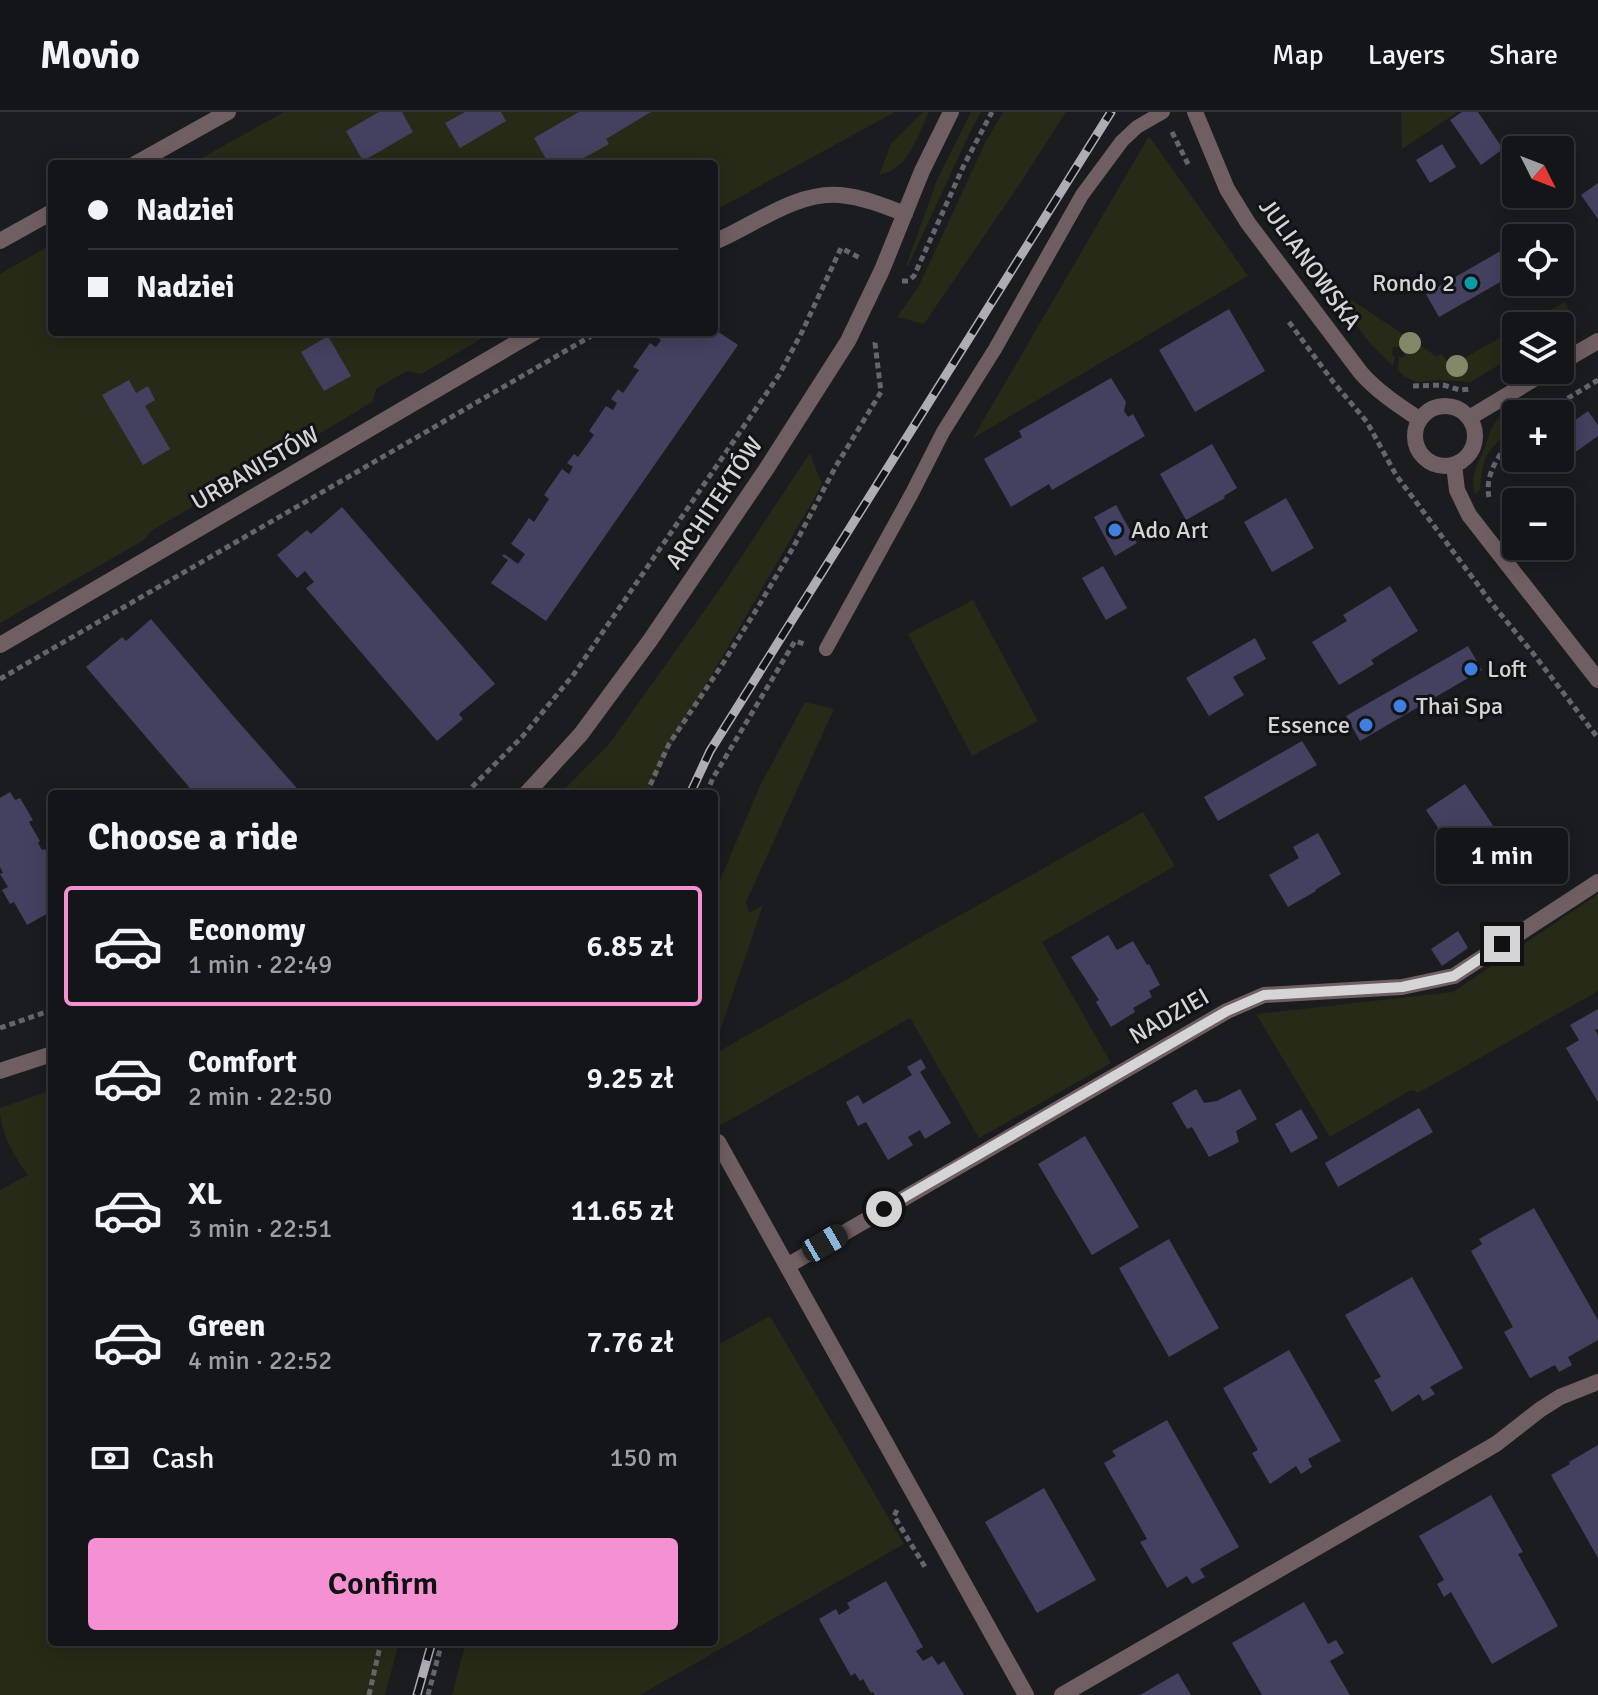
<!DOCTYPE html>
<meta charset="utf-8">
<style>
:root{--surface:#141518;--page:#212225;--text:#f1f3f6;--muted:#9d9fa2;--line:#333437;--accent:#f591d2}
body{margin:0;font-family:Signika,sans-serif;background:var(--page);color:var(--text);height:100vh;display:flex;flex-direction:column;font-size:30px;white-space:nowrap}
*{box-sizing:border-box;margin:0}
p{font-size:26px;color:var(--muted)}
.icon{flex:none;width:44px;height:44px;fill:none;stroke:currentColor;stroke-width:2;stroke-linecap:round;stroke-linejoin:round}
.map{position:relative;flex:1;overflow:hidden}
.details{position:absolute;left:48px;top:678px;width:670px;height:856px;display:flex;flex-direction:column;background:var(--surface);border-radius:8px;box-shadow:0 4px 20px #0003,0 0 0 2px var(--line)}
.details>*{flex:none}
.top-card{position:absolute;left:48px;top:48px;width:670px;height:176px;border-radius:8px;box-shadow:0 4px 20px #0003,0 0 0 2px var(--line);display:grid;align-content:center;height:176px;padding:0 40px;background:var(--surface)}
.needle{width:52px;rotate:132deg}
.tools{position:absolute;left:1502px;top:24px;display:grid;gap:16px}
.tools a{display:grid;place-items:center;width:72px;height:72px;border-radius:8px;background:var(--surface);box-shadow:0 4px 20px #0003,0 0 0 2px var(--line);font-size:40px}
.end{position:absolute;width:36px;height:36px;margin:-18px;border:10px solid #d5d5d8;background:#111;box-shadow:0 0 0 4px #111}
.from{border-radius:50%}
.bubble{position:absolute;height:56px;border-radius:8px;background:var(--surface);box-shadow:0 4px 20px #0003,0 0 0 2px var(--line);font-size:26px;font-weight:600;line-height:56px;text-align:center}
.car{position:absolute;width:24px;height:48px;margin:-24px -12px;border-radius:10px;box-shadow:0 0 6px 2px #0007;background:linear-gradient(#222 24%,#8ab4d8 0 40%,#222 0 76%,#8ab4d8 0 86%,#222 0)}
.top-card b{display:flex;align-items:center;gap:28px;height:76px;font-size:30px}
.top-card b+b{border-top:2px solid var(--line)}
.top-card i{width:20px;height:20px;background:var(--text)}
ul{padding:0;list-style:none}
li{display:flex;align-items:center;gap:24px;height:120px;margin:0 16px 12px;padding:0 24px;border:4px solid transparent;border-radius:8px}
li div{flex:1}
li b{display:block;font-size:30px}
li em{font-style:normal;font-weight:600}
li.on{border-color:var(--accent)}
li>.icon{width:72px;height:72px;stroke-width:1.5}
h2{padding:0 40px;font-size:36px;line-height:96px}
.pay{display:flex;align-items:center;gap:20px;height:88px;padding:0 40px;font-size:30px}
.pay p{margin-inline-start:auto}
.primary-button{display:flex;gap:16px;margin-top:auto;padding:16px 40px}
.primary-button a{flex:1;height:92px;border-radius:8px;background:var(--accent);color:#111;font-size:32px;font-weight:600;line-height:92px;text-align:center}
header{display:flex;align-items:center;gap:48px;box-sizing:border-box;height:112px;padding:0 40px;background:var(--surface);border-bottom:2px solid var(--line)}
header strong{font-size:38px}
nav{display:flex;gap:44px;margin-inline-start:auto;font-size:28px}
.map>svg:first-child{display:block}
</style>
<header>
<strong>Movio</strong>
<nav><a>Map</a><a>Layers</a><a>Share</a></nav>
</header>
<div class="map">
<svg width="1598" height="1583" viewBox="0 0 1598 1583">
<rect width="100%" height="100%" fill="#1b1c20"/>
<path fill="#272a17" d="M284,0H895L714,99V52H191Z
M923,0H929C917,25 909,57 879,63L891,32Z
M971,0H981L971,18L908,154H906L937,68Z
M1003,0H1066L1021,70L924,212L897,205L919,174L985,31Z
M1401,0H1458L1402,37Z
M1149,24L1248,164L973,326Z
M52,132V220H493L421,262L407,259L377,276L372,290L309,328L299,321L279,331L280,344L151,419L144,428L0,511V162Z
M1347,185L1436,244L1442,242L1450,254L1516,217V243L1470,270L1439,268L1417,270L1405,265L1398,258L1399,245H1404L1405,236L1393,235L1392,243L1395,245L1393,254L1369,230L1339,189Z
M1565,190L1570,200L1572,215L1561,221L1560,214H1522Z
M1506,300C1516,318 1494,330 1486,345C1482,356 1481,366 1480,377L1475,382C1470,364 1477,355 1483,339C1491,322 1489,312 1506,300Z
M810,341L822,373L674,628L648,682H560L609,632L724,471Z
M973,488L1038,609L972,644L908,522Z
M805,590L834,597L746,790L749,801L763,793L718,925L716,941L1143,700L1175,754L1042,830L1111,951L979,1026L910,906L714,1017V782L760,674Z
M1598,782V879L1418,981L1411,978L1330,1025L1256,902L1453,880Z
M52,978V1530H399L385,1583H0V1078L28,1063C14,1044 0,1020 0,996Z
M770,1204L904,1432L640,1583H452L466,1530H714V1235Z"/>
<path fill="#43415f" d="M379,0H402L413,20L363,49L346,19Z
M465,0H501L506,9L460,36L445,11Z
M579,0H651L606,27L609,32L573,52H549L534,26Z
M1462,0H1478L1503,37L1481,53L1450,8Z
M1442,32L1456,55L1430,71L1416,48Z
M1598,71V107L1581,83Z
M1516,130V161L1439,205L1426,182Z
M1229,197L1265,259L1195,300L1159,238Z
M714,217L738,233L546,509L491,471L508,448L502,444L504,442L518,452L525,442L511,432L529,406L534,410L549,387L544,383L562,357L569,362L573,355L567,351L574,342L578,345L594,323L589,319L606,294L613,298L617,291L611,287L618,277L623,281L639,258L633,255L650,231L656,235L661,228L655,224L658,220H714Z
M328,224L351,264L324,279L301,240Z
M1111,266L1126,290L1124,299L1128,305L1133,302L1145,324L1052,378L1049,372L1011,395L984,347L1022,325L1019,319Z
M129,268L136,281L148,274L155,288L145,294L170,337L143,353L102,283Z
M1588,299L1598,313V324L1563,349L1560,345V319Z
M1212,332L1237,376L1224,384L1225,386L1186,408L1160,362Z
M1286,386L1314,436L1272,460L1244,410Z
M1116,393L1137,431L1115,444L1094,405Z
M342,395L495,572L459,602L463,607L437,629L306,476L314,470L305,459L297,466L277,443L307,418L311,422Z
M1103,454L1127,496L1106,508L1082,466Z
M1390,474L1418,519L1371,548L1374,552L1339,573L1312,530L1347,509L1343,503Z
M151,507L235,606L302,682H195L86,555L122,525L126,529Z
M1255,526L1266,547L1233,565L1244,583L1209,604L1186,566Z
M1468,534L1482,558L1360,629L1346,604Z
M1302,629L1317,653L1218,709L1204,685Z
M1465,672L1513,743L1474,770L1464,756L1446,769L1438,757L1457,744L1426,698Z
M10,680L15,688L20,686L33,708L29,710L40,729L38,731L42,738L45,737L52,750V799L27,813L14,790L10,792L2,778L8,775L0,762L3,761L0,755V686Z
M1318,721L1341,762L1315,778L1316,779L1288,795L1269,763L1299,746L1293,735Z
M1458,819L1468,836L1442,854L1431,837Z
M1108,823L1117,838L1133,829L1147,853L1149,852L1160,873L1149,879L1152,885L1133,896L1135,900L1111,915L1096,890L1099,888L1071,845Z
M1598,897V917L1595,918L1598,923V990L1566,936L1579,928L1570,913Z
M921,947L926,956L920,960L951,1011L925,1027L920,1018L908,1025L913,1033L888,1048L866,1010L858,1014L846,990L858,983L863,992L912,963L907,955Z
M1196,977L1204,991L1217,989L1240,977L1257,1007L1236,1019L1239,1030L1209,1045L1192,1015L1187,1017L1172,991Z
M1419,996L1433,1020L1338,1075L1325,1051Z
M1301,997L1318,1026L1291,1041L1275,1012Z
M1085,1024L1139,1115L1092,1143L1038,1052Z
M1534,1096L1598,1208V1228L1568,1245L1572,1253L1559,1260L1555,1253L1530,1266L1504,1220L1513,1215L1471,1139L1482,1132L1479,1127Z
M1169,1127L1219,1216L1169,1245L1119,1156Z
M1412,1165L1463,1256L1430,1275L1435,1282L1423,1289L1419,1282L1392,1300L1374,1268L1381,1265L1345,1203Z
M1289,1238L1341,1329L1308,1347L1312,1355L1301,1362L1296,1354L1270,1372L1252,1341L1258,1338L1223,1276Z
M1167,1308L1239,1435L1200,1457L1205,1465L1192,1472L1187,1464L1167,1476L1140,1430L1147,1427L1104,1351L1116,1344L1112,1339Z
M1598,1333V1446L1551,1363L1570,1352L1569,1350Z
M1044,1376L1096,1468L1037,1501L985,1410Z
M1491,1383L1523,1440L1518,1442L1558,1514L1492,1552L1451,1480L1444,1485L1437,1472L1444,1468L1419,1424Z
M886,1469L923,1535L916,1539L923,1549L932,1544L938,1553L944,1549L964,1583H875L873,1580L871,1581L863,1567L860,1569L855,1561L851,1564L819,1507L836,1497L839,1503L850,1496L847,1491Z
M1304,1490L1328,1532L1336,1528L1344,1541L1330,1549L1350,1583H1262L1232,1531Z
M1178,1561L1191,1583H1140Z"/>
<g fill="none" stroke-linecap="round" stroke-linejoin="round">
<path stroke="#65666a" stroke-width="5" stroke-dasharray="6 4" stroke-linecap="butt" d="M1172,20L1189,54
M902,169H908L914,164L964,53L992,0
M1289,210L1334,271L1367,310L1396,363L1493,493L1532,540L1598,626
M1413,274L1443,273L1460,278L1470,277
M1542,302L1598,268
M1489,385C1484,362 1501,339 1516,323
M0,567L598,220
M465,682L522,625L574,562L779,263L802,220L841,136L862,147
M646,682L669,632L722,553L758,495L794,434L836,354L881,280L875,231L876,228
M706,682L713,666L795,529L805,532
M0,916L52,898
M897,1398L894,1404L925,1455
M369,1583L381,1530
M428,1583L442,1530"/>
<path stroke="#705f62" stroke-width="14" d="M826,537L912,381L943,320L995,237L1082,83L1122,29L1137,15L1163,0"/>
<path stroke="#705f62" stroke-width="16" d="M1195,0L1227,77L1248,111L1361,261C1378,280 1398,293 1419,307
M135,52L228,0
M0,129L52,100
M714,130C753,114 796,79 840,83C862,85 885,94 905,102
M1454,353L1457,378L1469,403L1598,568
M0,533L535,220
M526,682L581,622L651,527L767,356L848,229L882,158L922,59L951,0
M0,959L52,942
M718,1030L1026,1583
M787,1154L1227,899L1264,883L1402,875L1454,864L1598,770
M1062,1583L1496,1332L1541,1297L1560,1285L1598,1270"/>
<path stroke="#705f62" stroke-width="16" d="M1560,251L1598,229
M1415 324a30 30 0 1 1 60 0a30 30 0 1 1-60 0Z
M1469,306L1549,258"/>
<defs>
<path id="rail" d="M690,682L710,639L1111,0
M417,1583L432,1530"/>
</defs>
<use href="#rail" stroke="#aeaeb2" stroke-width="9"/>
<use href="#rail" stroke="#121316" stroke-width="6" stroke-dasharray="18" stroke-linecap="butt"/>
</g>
<g fill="#828868">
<circle cx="1410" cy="231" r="11"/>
<circle cx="1457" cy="254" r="11"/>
</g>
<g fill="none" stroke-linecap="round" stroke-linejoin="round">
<path stroke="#d5d5d8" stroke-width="10" d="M884,1097L1227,899L1264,883L1402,875L1454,864L1502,832"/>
</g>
<circle fill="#0f9aa8" stroke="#121316" stroke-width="3" cx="1471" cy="171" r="8"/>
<g fill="#3f7fe0" stroke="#121316" stroke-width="3">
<circle cx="1115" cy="418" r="8"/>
<circle cx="1471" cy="557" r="8"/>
<circle cx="1400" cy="594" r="8"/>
<circle cx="1366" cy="613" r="8"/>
</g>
<g text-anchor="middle" stroke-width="6" stroke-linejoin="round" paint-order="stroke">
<g font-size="24" fill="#d5d5d8" stroke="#121316">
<text transform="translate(1310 152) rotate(54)" y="8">JULIANOWSKA</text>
<text transform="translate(255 356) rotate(-30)" y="8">URBANISTÓW</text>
<text transform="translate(714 391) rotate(-56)" y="8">ARCHITEKTÓW</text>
<text transform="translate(1169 904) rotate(-30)" y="8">NADZIEI</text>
</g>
<g font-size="24" fill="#d5d5d8" stroke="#121316" text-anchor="start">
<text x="1455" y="179" text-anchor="end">Rondo 2</text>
<text x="1131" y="426">Ado Art</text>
<text x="1487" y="565">Loft</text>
<text x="1416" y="602">Thai Spa</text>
<text x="1350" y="621" text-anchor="end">Essence</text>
</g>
</g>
</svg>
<div class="tools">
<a><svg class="needle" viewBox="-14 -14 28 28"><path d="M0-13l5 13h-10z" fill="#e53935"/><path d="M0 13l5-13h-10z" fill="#9d9fa2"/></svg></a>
<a><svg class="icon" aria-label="locate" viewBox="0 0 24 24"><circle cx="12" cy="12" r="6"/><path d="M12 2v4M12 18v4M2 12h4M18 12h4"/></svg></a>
<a><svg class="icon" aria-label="layers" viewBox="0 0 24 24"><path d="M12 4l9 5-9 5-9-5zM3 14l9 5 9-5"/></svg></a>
<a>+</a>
<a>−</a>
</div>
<i class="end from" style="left:884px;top:1097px"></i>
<i class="end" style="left:1502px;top:832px"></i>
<div class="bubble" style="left:1436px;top:716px;width:132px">1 min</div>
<i class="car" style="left:825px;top:1131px;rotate:60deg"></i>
<div class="top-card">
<b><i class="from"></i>Nadziei</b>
<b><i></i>Nadziei</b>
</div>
<section class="details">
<h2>Choose a ride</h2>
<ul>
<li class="on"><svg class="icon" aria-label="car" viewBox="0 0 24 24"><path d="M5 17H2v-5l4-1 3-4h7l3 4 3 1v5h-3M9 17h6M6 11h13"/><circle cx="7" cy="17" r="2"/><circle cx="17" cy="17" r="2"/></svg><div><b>Economy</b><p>1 min · 22:49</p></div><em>6.85 zł</em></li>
<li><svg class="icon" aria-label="car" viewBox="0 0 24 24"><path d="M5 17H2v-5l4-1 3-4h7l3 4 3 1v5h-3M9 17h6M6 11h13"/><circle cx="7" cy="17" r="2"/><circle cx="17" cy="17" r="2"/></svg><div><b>Comfort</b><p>2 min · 22:50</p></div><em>9.25 zł</em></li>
<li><svg class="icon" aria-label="car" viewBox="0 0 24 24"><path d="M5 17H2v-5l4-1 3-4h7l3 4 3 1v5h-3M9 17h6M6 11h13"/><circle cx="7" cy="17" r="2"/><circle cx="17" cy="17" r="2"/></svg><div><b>XL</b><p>3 min · 22:51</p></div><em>11.65 zł</em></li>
<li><svg class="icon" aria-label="car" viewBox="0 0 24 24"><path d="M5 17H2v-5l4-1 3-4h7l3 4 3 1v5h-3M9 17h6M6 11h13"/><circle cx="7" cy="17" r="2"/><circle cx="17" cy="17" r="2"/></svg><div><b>Green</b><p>4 min · 22:52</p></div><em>7.76 zł</em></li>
</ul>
<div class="pay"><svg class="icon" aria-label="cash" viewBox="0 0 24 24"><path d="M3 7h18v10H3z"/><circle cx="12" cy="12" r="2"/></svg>Cash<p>150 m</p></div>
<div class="primary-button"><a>Confirm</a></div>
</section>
</div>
